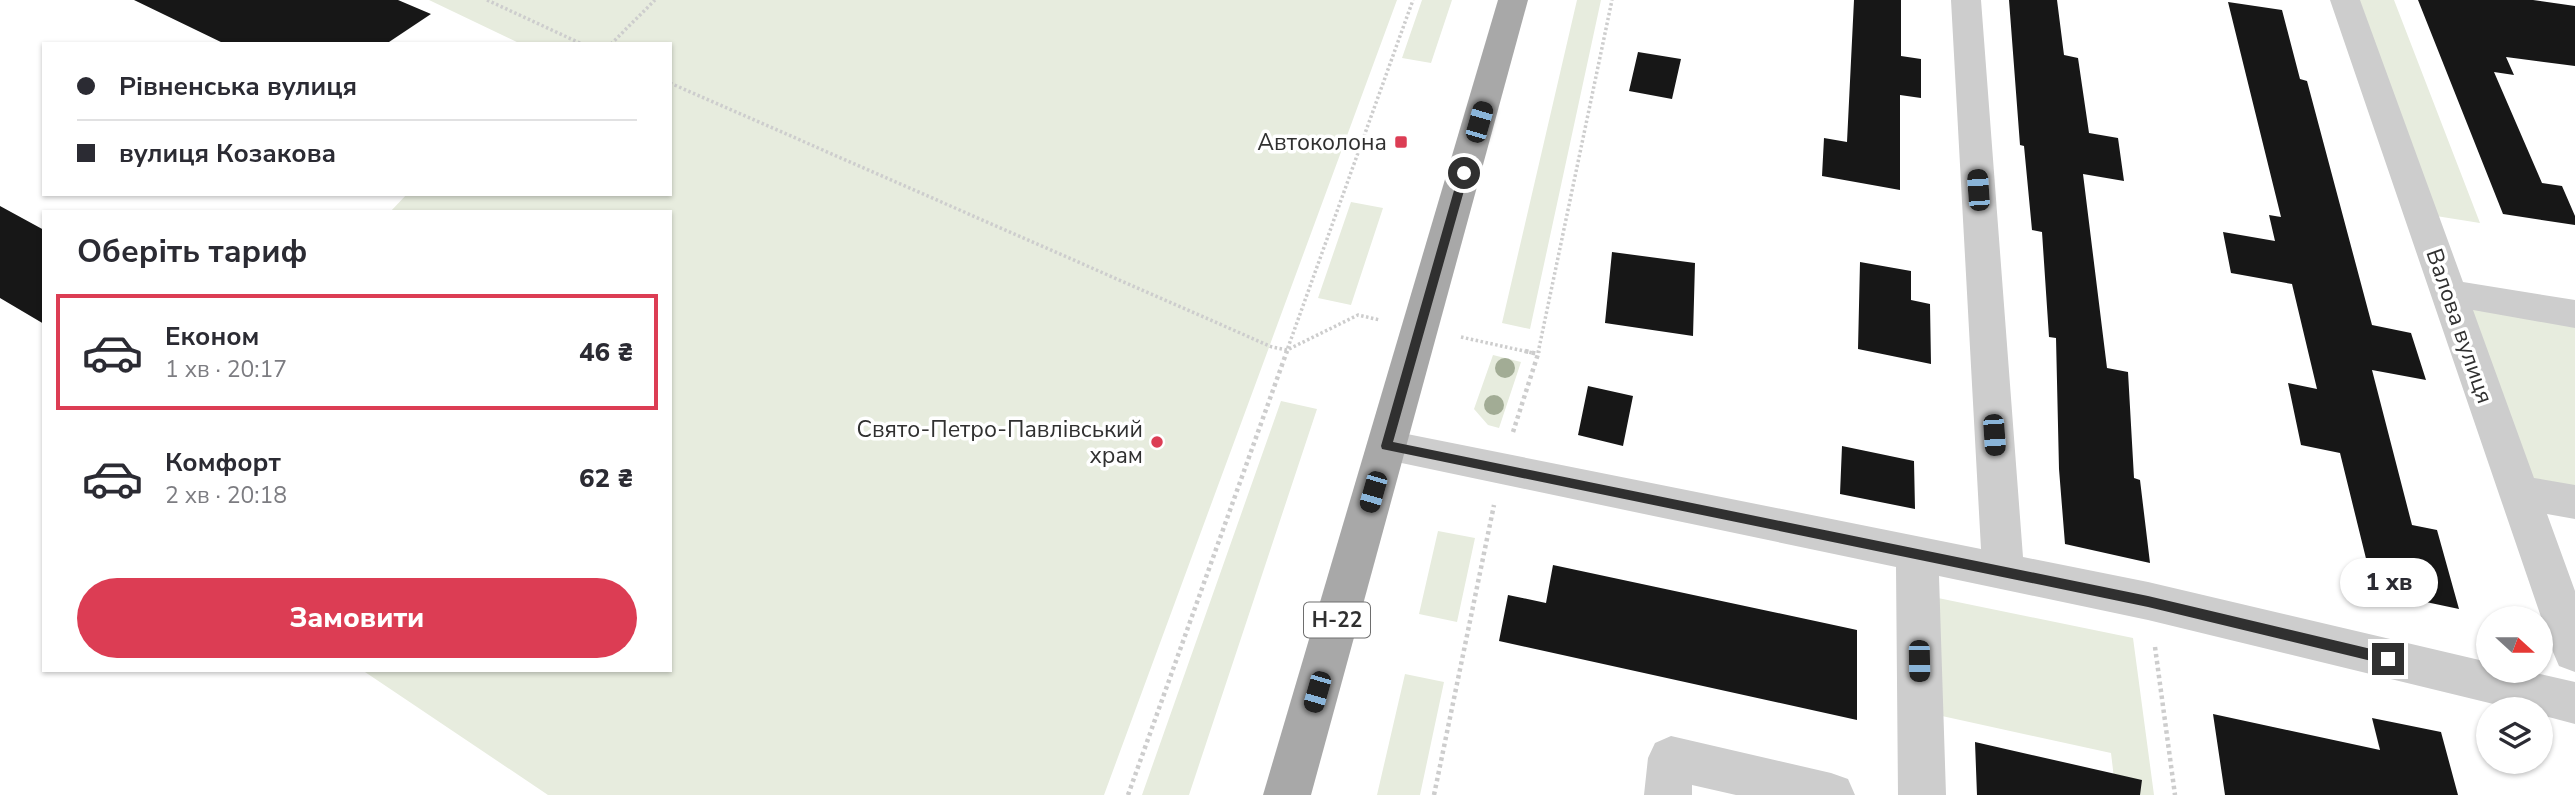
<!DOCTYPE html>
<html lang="uk">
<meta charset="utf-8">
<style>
:root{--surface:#fff;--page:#f2f2f3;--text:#2b2b33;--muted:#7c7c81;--line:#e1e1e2;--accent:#dc3d54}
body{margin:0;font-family:"Nunito Sans",sans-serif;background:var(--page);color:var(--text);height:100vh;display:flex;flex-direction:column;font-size:26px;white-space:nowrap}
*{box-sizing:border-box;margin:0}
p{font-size:23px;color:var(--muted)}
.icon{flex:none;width:38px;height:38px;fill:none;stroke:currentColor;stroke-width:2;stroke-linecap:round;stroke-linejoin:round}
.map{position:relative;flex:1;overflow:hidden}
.details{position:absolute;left:42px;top:210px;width:630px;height:462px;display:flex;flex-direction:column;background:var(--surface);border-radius:0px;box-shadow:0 2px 5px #0004}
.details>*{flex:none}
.guide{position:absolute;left:42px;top:42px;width:630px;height:154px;border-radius:0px;box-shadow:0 2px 5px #0004;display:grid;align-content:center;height:154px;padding:0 35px;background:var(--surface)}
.needle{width:46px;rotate:111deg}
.controls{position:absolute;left:2476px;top:606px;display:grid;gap:14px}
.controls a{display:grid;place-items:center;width:77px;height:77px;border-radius:50%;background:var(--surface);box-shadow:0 2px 5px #0004;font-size:35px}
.end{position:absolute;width:32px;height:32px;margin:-16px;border:9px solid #303030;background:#fff;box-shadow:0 0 0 4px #fff}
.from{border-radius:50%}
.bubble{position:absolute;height:49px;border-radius:24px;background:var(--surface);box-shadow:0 2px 5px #0004;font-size:23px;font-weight:800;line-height:49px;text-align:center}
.car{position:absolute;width:21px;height:42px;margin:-21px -10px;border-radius:9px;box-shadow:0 0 5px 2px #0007;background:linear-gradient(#222 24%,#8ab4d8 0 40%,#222 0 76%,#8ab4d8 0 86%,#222 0)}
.guide b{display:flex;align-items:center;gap:24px;height:66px;font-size:26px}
.guide b+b{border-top:2px solid var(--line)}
.guide i{width:18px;height:18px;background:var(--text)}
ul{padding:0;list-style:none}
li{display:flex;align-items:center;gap:21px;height:116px;margin:0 14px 10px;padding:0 21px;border:4px solid transparent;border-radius:0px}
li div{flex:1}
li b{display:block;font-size:26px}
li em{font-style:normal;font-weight:800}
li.selected{border-color:var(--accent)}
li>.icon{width:63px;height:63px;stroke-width:1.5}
h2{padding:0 35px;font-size:32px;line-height:84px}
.button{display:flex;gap:14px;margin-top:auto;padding:14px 35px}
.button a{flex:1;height:80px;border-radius:42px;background:var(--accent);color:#fff;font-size:28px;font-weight:800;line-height:80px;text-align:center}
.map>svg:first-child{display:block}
</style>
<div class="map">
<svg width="2575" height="795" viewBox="0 0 2575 795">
<rect width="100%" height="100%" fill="#fff"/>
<path fill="#e7ecde" d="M429,0H1397L1104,795H548L362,670H670V212H390L407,194H670V44H521Z
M1422,0H1452L1431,63L1402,58Z
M1577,0H1601L1530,329L1502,323Z
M2358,0H2394L2480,223L2436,216Z
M1351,202L1383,208L1351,305L1318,298Z
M2468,304L2575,322V490L2532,482Z
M1493,355L1521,362L1499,428L1488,425L1474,409Z
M1281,401L1317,409L1189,795H1142Z
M1438,531L1475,538L1457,622L1419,614Z
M1938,598L2133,638L2154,795H2116L2111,753L1942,716Z
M1405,674L1444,682L1420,795H1377Z"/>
<path fill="#171717" d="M134,0H398L431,14L386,44H225Z
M1854,0H1901V56L1921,59V98L1900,95V190L1822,176L1824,138L1847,142Z
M2009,0H2057L2064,55L2078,58L2089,133L2118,138L2124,181L2083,174L2107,368L2128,372L2134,478L2140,480L2150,563L2065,544L2059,469L2056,338L2049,337L2042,232L2032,230L2024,146L2020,145Z
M2418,0H2533L2575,6V66L2506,57L2514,75L2494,72L2542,183L2562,186L2575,216V225L2503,214Z
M2228,2L2282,10L2300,79L2307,81L2372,325L2411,333L2426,380L2372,370L2412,525L2437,530L2459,609L2374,591L2340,453L2301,445L2288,383L2317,389L2292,284L2231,273L2223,232L2275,241L2269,215L2281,217Z
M1638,52L1681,59L1672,99L1629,91Z
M0,206L44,230V324L0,298Z
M1612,252L1695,263L1693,336L1605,323Z
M1860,262L1911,271V300L1930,304L1931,364L1858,349Z
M1588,386L1633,396L1623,446L1578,435Z
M1842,446L1914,461L1915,509L1840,494Z
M1553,565L1857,630V720L1499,641L1508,595L1546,603Z
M2213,714L2380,750L2372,718L2441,732L2458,795H2225Z
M1975,742L2142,780L2140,795H1977Z"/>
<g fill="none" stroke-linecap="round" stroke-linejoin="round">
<path stroke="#cdcdcd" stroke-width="3.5" stroke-dasharray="2.5 2.5" stroke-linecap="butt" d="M487,0L582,44
M611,44L655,0
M670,83L1272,347L1287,350L1358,315L1380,320
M1461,337L1533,353
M1286,353L1413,0
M1538,353L1612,0"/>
<path stroke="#cdcdcd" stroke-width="4.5" stroke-dasharray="3.5 3.5" stroke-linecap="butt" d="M1525,351L1538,354
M1513,432L1539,351
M2155,647L2175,795
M1128,795L1287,351
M1434,795L1494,505"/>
<path fill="#cdcdcd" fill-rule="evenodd" d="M1951,0H1981L2023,557L2148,582L2488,662V670H2523L2575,682V724L2541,715V709H2514L2148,620L1939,576L1946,795H1898L1896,567L1373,457L1367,446L1373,435L1387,430L1981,549Z
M2330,0H2360L2463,282L2575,300V328L2473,310L2534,478L2575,485V519L2547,514L2575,591V672L2559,666L2553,652Z
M1671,736L1831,773L1848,779L1855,795H1736L1692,785V795H1644L1648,758L1655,743Z"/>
<path fill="#a8a8a8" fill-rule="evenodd" d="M1498,0H1528L1311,795H1263Z"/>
</g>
<g fill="#a2ac95">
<circle cx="1505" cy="368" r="10"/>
<circle cx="1494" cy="405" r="10"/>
</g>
<path fill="#303030" d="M1464,169L1469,173L1393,442L2148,596L2388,653L2395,659L2393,663L2388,665L2148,607L1382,449L1381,446L1459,173Z"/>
<g fill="#dc3d54" stroke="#fff" stroke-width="2.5">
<rect x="1394" y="135" width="14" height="14" rx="3.5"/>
<circle cx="1157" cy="442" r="7"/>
</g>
<g text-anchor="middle" stroke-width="7" stroke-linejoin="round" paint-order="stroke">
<rect fill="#fff" stroke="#6e6e6e" stroke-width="2" x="1304" y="602.5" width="66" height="35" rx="5"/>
<g font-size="21" font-weight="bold" fill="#303030">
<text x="1337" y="627">Н-22</text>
</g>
<g font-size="23" fill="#303030" stroke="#fff" text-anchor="end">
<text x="1387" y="150">Автоколона</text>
<text x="1143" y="437">Свято-Петро-Павлівський<tspan x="1143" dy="26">храм</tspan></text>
</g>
<g font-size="23" fill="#303030" stroke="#fff">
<text transform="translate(2460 326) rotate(71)" y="8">Валова вулиця</text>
</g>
</g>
</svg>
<div class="controls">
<a><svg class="needle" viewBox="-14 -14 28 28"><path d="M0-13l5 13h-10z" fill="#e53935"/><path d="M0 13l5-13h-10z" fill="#7c7c81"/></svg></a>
<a><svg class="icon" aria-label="layers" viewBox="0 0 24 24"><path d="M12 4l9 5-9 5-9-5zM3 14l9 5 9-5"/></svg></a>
</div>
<i class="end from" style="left:1464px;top:173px"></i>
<i class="end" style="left:2388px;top:659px"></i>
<div class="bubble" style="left:2340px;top:558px;width:98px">1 хв</div>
<i class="car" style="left:1479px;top:122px;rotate:16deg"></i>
<i class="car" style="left:1978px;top:190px;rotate:356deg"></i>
<i class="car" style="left:1994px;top:435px;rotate:176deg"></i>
<i class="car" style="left:1373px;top:492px;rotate:196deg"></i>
<i class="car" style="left:1919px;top:661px;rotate:179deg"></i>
<i class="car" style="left:1317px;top:692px;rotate:196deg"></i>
<div class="guide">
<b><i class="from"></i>Рівненська вулиця</b>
<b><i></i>вулиця Козакова</b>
</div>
<section class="details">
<h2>Оберіть тариф</h2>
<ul>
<li class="selected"><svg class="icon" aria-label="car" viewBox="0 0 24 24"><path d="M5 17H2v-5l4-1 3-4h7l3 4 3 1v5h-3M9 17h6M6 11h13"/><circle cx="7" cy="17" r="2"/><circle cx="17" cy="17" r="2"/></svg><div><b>Економ</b><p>1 хв · 20:17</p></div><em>46 ₴</em></li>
<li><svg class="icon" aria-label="car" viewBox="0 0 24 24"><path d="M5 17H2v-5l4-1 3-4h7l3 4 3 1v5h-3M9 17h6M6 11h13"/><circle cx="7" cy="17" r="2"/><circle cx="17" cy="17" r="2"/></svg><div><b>Комфорт</b><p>2 хв · 20:18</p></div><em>62 ₴</em></li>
</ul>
<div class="button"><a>Замовити</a></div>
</section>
</div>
